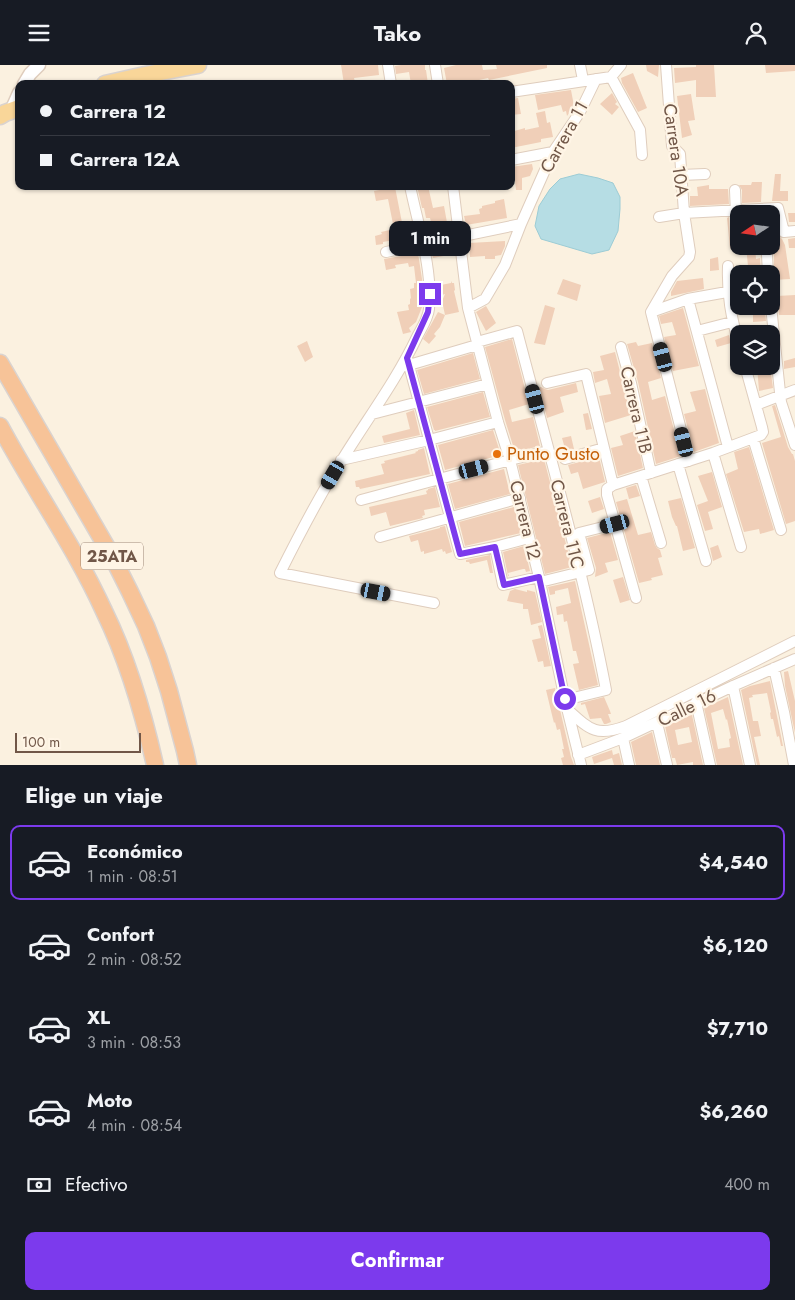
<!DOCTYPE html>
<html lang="es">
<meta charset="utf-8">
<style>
:root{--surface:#171b24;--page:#242831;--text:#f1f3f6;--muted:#9ea1a6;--line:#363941;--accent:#7c3aed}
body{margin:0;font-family:Jost,sans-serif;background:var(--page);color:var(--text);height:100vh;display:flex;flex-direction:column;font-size:19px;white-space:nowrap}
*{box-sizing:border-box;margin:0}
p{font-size:16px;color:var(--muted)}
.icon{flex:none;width:28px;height:28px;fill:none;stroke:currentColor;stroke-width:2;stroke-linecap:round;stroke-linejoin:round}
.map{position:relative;height:700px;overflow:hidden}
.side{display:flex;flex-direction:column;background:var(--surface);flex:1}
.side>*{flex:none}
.hud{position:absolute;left:15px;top:15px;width:500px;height:110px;border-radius:10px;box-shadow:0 1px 4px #0004;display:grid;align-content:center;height:110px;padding:0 25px;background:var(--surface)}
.needle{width:32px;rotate:257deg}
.tools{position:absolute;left:730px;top:140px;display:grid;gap:10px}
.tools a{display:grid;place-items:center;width:50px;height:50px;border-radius:10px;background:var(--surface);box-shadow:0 1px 4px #0004;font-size:25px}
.scale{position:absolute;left:15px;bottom:12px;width:126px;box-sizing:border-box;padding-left:5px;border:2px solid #715748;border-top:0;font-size:14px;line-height:18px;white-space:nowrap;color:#715748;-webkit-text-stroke:4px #fff5e6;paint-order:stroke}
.end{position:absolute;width:22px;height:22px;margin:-11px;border:6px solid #7c3aed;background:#fff;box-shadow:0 0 0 2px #fff}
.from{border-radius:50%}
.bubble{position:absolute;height:35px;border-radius:10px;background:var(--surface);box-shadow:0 1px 4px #0004;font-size:16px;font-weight:700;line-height:35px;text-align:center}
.car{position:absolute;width:15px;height:30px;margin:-15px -8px;border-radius:6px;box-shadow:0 0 4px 1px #0007;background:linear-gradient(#222 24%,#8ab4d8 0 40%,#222 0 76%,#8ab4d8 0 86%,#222 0)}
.hud b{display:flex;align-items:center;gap:18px;height:48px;font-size:19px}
.hud b+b{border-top:1px solid var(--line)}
.hud i{width:12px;height:12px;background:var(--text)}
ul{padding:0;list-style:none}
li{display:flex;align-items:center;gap:15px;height:75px;margin:0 10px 8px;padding:0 15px;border:2px solid transparent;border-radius:10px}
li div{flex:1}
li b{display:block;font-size:19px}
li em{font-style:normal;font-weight:700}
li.selected{border-color:var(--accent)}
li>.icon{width:45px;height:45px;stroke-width:1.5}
h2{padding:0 25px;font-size:22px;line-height:60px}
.pay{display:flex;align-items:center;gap:12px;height:55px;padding:0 25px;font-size:19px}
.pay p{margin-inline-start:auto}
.action{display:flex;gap:10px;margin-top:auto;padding:10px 25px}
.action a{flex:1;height:58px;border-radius:10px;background:var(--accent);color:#fff;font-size:20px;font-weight:700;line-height:58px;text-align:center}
header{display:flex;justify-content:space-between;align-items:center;height:65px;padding:0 25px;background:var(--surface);font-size:22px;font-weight:700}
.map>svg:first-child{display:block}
</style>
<header><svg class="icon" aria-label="menu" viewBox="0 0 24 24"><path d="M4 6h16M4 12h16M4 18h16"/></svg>Tako<svg class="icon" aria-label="person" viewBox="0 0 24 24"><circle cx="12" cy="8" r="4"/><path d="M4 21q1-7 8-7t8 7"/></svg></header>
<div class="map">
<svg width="795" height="700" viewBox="0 0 795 700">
<rect width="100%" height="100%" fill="#fbf1e0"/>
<path fill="#b6dde4" stroke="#9cccd5" d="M579,109L598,113L613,118L620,132V144L618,166L609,185L592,189L541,174L535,161L539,141L550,124L560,114Z"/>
<path fill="#f0cfb8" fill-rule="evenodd" d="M341,0H378L379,10L354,13L355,17L344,19Z
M401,0H425V5H426L428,19H411L409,7L396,9L395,1Z
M456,0H482L483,5L497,4L496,0H547V3L489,15L488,13L470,17V19H447L444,3Z
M646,0H659L658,12L647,6Z
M696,0H714L716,32H696V15L675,18L674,3L696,2Z
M765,0H795V6L766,8Z
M633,8L647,43L638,47L622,18L621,13Z
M571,25L574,41L567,51L566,46L563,47L561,40L538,45L535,30Z
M612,28L617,37L615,39L619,42L612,50L600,39Z
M691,29L695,55L688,56L692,70L682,73L677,31Z
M518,33L521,49L511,50V34Z
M545,46L547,58L550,57L553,72L541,74V77L511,83V67L525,63V65L539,62L536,48Z
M532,99L533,104L530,111L522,113V125H516L515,115L511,116V102Z
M775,109H781L780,126H788V136H772Z
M752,117H762L761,137L742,138V125L739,120H751Z
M709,120V124H728L729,139L690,141V131H698L697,122Z
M417,121H428L433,143L444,141L448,163L433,165L430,153H426L424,143H422Z
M395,122L405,173L383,177V179L376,180L375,171L382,169L381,167L394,164L388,134L376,136L374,126Z
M504,134L507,153L466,160L464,151L480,149L479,144L482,143V141L495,138V136Z
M788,148H795V157H789Z
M771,150H773L777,169L782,174L785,180L790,214L774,215V190L772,186L770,184L769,181H771Z
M729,152L730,174L733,179H739V183H730L727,153Z
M795,173V183H789L788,174Z
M505,176V181L501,190L495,191V194H485V191L470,192L469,178Z
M447,181L449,190L433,193L431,185Z
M746,181H755L756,194L760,193L761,209H739V233H736L735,204L748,201Z
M418,188L422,214L423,229L422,235L417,237L422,239V242L416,257L409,263L411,267L403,269L397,247L409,245L408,240L410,239V233L411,234L410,224L414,223V218H416L414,201L409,202L408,198L395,200L396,203L386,205L384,194Z
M718,192L719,205L710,206V194Z
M703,213L704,224L671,231V227L677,216Z
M563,214L581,220L577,236L557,229Z
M452,216V218H454L455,225L454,226L459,247L445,250L442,236L445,229L436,232V221L451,218Z
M795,230V250H779L777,231Z
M545,240L555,243L545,280L534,278Z
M486,241L496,258L486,266L476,247Z
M683,243L699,301L673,306L664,272L676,270L672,257L661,259L659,251Z
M438,247L445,250L440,262L434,269L436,271L429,279L423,274Z
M765,247L766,256L753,257V248Z
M729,270L731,278L717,282L715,275Z
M512,274L529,339L509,345L512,357L533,352L540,381L515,387L505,355L485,282Z
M307,276L313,292L305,297L297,281Z
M636,277L638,281L652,278L661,313L648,317L652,335L665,331L681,391L656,399L638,317L627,279Z
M615,287L631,350L605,358L599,331L611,329L607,314L595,318L593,307L604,305L600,291Z
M473,288L480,314L424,329L417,305Z
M795,293V302L784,304V296Z
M757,301H770L773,323L759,326Z
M576,318L578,327L560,332L564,347L547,353L539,322H541L545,324L548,325Z
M705,324L719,378L694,387L684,349L696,346L690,327Z
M483,327L490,352L435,366V365H434L427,342Z
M775,340L788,382L792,389H793L795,396V456L786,459L762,378L781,372L772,341Z
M414,345L420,370L384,378L382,371L410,364L406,348Z
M588,348L592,364L586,365L583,349Z
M493,365L501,390L445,405L438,380Z
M635,366L643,403L618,411L611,383L623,380L620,371Z
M571,371L574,384L566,387L562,373Z
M749,382L774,465L760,469L759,464L744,467L726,409L738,404L734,387Z
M424,383L430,409L360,424L359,422H356L355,416L384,409L381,399L385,398L384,396L416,388L415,387L418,386V385Z
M599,392L605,417L583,424L578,407L571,409L568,400Z
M544,394L572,502L545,509L518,400Z
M504,404L510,429L455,444L448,419Z
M712,407L722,442L708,447L713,464L705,466L697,440L708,436L698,411Z
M636,420L640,431L629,434L626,423Z
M435,422L440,442L424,445L425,450L422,451L423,453L390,461L386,447L371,451L369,442L427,429L426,426L428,425V424Z
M600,432L604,444L592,448L588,436Z
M681,433L695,483L683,486L677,461H676L672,452L668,436Z
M627,434L638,470L651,467L655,480L657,483L660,485L662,492L658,493L663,510L651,513L652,515L639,518L616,437Z
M514,442L521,468L465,481L459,457Z
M445,461L452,487L446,489L445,486L443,487L442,484L424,489V486L421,487L418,475L411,477L409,471L440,463V462Z
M610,467L618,495L605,498L608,507L595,512L596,503L587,473Z
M718,480L722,492L713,496L710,483Z
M524,481L530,506L526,507L525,504H523L508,508L509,511H508L503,487Z
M490,490L493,508H490L487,495L470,499L469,497H466V495Z
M623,512L630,535L620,538L613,515Z
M575,516L598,620L579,625L573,599L579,598L576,586H573L567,556L564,557L563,549L557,550L556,542L571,538L568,523L555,526V529L550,530L548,522Z
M515,524L527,527V525L535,527L542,557L531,560L528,544H523V539L507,536L510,526Z
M542,560L551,601L544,602L543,596L538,597L532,575L541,573L538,561Z
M788,606L795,636V668L785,621L784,607Z
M770,616L783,681H781L779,671L777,672L773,654H771L770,648L771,647L767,628L752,630L753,632L749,633L753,656H758L761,671L754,672L760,700H757L741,625L750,621Z
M555,623L571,692L574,700H563L561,693L564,692L562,684H564L560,664L557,665L555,657L554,658L552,650L546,625Z
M604,632L610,646L611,649H608L611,657L606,659H604L601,653L590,654L585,639L581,640V638Z
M728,632L743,700H717L704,643ZM723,644L726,655L727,654L731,673L729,674L730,682L718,684L711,648Z
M692,650L703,700H693V697L677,700L675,693H672L665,661L679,656V654ZM689,662L692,677L678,680L675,665Z
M652,667L660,700H636L631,677Z
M612,685L613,690L619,688L622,700H614L612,693L594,699L592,692Z"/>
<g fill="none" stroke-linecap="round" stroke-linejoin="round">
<defs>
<path id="minor" d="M388,0L391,19
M435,0L438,19
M580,0L583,15
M611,12L640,65L642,90
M511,27L611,12L621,0
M511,95L553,87
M681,110L705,109
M410,121C418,160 433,205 429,244C428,254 421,264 417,272C396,316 367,354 342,395C319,431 299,470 280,508L434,538
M453,121L468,243L498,357L510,395L539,512L565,635L581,700
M735,125L737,173
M659,152L684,148L778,143L784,167L795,166
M386,187L521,159
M767,190L768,209
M728,201C727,231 731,251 739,280
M688,234L728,382
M771,241L781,337L795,380
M468,243L485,234L505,200L521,159L553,87L580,47L596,14
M651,247L672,211L689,192L690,187L684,148L680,89L672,81L666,0
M651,247L689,396
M651,247L688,234L727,227
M697,266L732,257
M477,277L517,266C548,385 583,504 606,625L565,635
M621,282L631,318L651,408
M407,293L460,489L495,482L529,473
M409,300L477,280
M547,318L586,309L613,420
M756,340L795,325
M372,349L488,319
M753,373L781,465
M713,388L741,482
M565,394L604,383
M341,395L429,375L498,357
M678,399L706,496
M641,411L661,478
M361,435L510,395L548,386
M380,472L520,433
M495,482L503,520L539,512
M540,517L589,505L579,468L615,459
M636,533L607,430V424L613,420L713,388L761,370L763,367L762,362L745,301
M774,603L784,647L794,700
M733,621L750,700
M696,637L710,700
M568,645C590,665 597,672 626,661L795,576
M657,658L667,700
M623,673L629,700
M578,690L623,673L733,621L795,594"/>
<path id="tertiary" d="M24,19L30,9L39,0
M11,46L19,28"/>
<path id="primary" d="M105,19L145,10L198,0
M0,51L5,48L19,43"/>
<path id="trunk" d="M0,298L113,493L130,527L146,561L158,592L169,626L185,686L188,700
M0,361C33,423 75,482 104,546C128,595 143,647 155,700"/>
</defs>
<use href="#minor" stroke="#dfcdbd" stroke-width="12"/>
<use href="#tertiary" stroke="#dfcdbd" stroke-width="15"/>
<use href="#primary" stroke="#dad3cf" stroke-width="19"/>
<use href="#trunk" stroke="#dad3cf" stroke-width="19"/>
<use href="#minor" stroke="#fff" stroke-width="10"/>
<use href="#tertiary" stroke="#fff" stroke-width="12"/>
<use href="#primary" stroke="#f9d699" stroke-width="16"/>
<use href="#trunk" stroke="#f7c398" stroke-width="16"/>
</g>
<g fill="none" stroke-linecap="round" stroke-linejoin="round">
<path stroke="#7c3aed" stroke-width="6" d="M430,229L428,247L407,293L460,489L495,482L504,520L539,512L565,634"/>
</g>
<circle fill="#e8710a" stroke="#fff5e6" stroke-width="2" cx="497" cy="389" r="5"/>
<g text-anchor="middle" stroke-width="4.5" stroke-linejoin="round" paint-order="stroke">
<rect fill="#fff5e6" stroke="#9c8677" stroke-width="1" x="81" y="477.5" width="62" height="27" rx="4"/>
<g font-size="16" font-weight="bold" fill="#715748">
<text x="112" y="497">25ATA</text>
</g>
<g font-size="18" fill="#715748" stroke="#fff5e6">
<text transform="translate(564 72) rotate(-61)" y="6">Carrera 11</text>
<text transform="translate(676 85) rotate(82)" y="6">Carrera 10A</text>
<text transform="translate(636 345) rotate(77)" y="6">Carrera 11B</text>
<text transform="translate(525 455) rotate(76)" y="6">Carrera 12</text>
<text transform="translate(567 459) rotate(76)" y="6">Carrera 11C</text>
<text transform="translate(687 643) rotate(-26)" y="6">Calle 16</text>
</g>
<g font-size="18" fill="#c56008" stroke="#fff5e6" text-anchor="start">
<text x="507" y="395">Punto Gusto</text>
</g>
</g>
</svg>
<div class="tools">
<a><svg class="needle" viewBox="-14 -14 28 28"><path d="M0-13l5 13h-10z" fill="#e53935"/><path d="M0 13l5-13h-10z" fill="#9ea1a6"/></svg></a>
<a><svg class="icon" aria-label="locate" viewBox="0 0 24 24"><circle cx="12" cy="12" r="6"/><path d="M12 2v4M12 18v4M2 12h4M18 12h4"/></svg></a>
<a><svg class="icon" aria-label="layers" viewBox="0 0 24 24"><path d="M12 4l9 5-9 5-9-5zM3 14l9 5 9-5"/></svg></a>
</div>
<div class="scale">100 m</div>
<i class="end from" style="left:565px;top:634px"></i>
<i class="end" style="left:430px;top:229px"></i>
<div class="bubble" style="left:389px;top:156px;width:82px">1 min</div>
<i class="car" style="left:663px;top:292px;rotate:345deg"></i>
<i class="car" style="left:535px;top:334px;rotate:345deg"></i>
<i class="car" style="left:684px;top:377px;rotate:346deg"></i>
<i class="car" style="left:474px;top:404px;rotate:75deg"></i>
<i class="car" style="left:333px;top:410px;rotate:210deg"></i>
<i class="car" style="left:615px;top:459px;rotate:255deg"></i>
<i class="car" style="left:376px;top:527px;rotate:101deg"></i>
<div class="hud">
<b><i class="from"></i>Carrera 12</b>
<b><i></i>Carrera 12A</b>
</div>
</div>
<section class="side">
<h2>Elige un viaje</h2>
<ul>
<li class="selected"><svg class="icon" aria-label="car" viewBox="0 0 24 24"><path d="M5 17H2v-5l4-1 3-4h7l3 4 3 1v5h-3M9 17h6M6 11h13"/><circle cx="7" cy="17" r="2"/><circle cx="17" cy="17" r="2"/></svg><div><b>Económico</b><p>1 min · 08:51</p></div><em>$4,540</em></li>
<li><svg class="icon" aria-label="car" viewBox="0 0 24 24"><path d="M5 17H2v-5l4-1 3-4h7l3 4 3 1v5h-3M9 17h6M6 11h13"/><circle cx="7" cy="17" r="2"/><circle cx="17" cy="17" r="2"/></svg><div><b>Confort</b><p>2 min · 08:52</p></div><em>$6,120</em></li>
<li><svg class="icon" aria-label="car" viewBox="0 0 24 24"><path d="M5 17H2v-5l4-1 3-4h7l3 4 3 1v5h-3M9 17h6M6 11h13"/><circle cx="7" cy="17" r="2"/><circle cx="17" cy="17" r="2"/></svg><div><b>XL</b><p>3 min · 08:53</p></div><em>$7,710</em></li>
<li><svg class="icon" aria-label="car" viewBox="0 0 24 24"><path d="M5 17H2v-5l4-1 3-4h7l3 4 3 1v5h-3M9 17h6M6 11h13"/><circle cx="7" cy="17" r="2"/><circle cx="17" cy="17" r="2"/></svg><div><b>Moto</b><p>4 min · 08:54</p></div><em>$6,260</em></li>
</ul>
<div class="pay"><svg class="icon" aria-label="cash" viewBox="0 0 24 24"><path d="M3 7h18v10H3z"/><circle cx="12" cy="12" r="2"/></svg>Efectivo<p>400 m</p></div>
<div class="action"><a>Confirmar</a></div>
</section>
